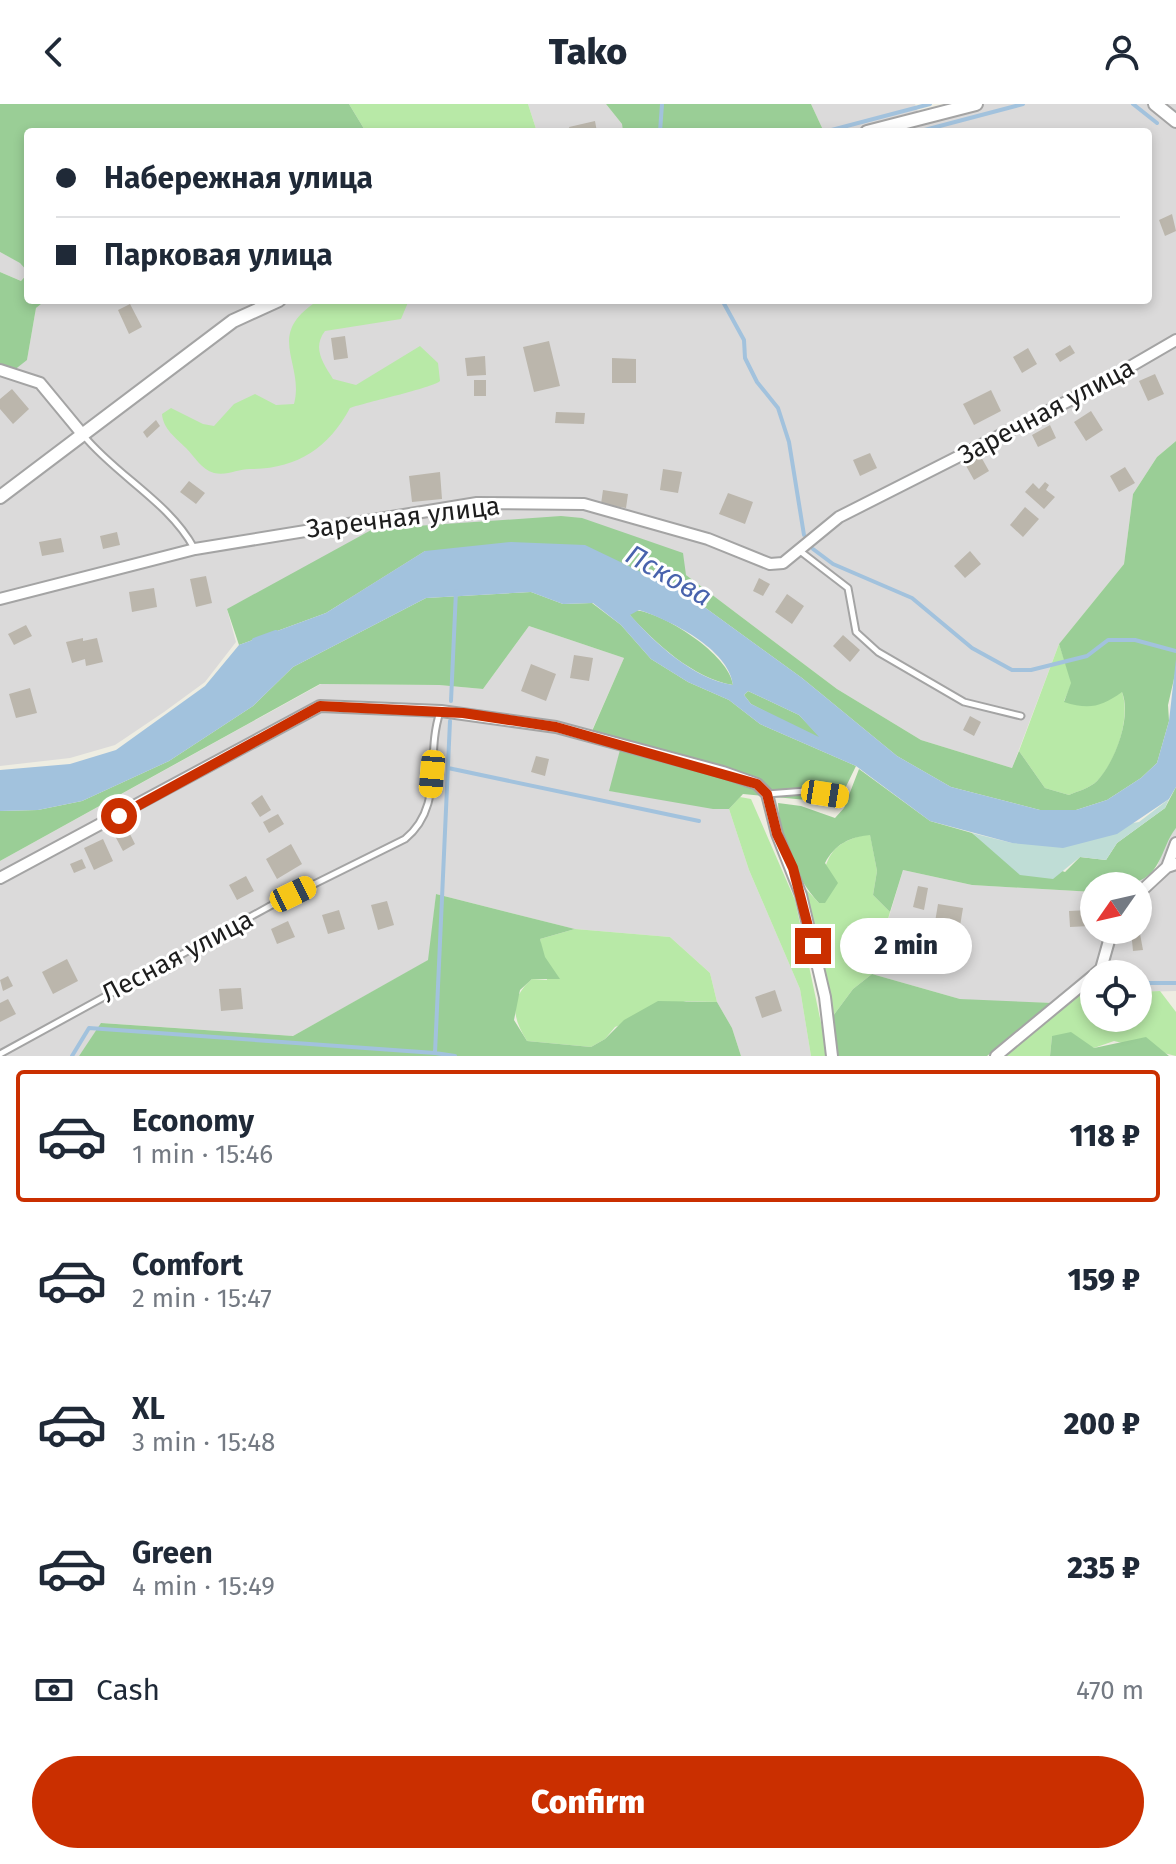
<!DOCTYPE html>
<meta charset="utf-8">
<style>
:root{--surface:#fff;--page:#f6f6f7;--text:#1f2937;--muted:#747a83;--line:#e0e1e3;--accent:#ca2f00}
body{margin:0;font-family:"Fira Sans",sans-serif;background:var(--page);color:var(--text);height:100vh;display:flex;flex-direction:column;font-size:30px;white-space:nowrap}
*{box-sizing:border-box;margin:0}
p{font-size:26px;color:var(--muted)}
.icon{flex:none;width:44px;height:44px;fill:none;stroke:currentColor;stroke-width:2;stroke-linecap:round;stroke-linejoin:round}
.map{position:relative;height:952px;overflow:hidden}
.sheet{display:flex;flex-direction:column;background:var(--surface);flex:1}
.sheet>*{flex:none}
.banner{position:absolute;left:24px;top:24px;width:1128px;height:176px;border-radius:8px;box-shadow:0 4px 12px #0003;display:grid;align-content:center;height:176px;padding:0 32px;background:var(--surface)}
.needle{width:52px;rotate:236deg}
.controls{position:absolute;left:1080px;top:768px;display:grid;gap:16px}
.controls a{display:grid;place-items:center;width:72px;height:72px;border-radius:50%;background:var(--surface);box-shadow:0 4px 12px #0003;font-size:40px}
.end{position:absolute;width:36px;height:36px;margin:-18px;border:10px solid #ca2f00;background:#fff;box-shadow:0 0 0 4px #fff}
.from{border-radius:50%}
.bubble{position:absolute;height:56px;border-radius:28px;background:var(--surface);box-shadow:0 4px 12px #0003;font-size:26px;font-weight:800;line-height:56px;text-align:center}
.car{position:absolute;width:24px;height:48px;margin:-24px -12px;border-radius:10px;box-shadow:0 0 6px 2px #0007;background:linear-gradient(#f5c518 24%,#345 0 40%,#f5c518 0 76%,#345 0 86%,#f5c518 0)}
.banner b{display:flex;align-items:center;gap:28px;height:76px;font-size:30px}
.banner b+b{border-top:2px solid var(--line)}
.banner i{width:20px;height:20px;background:var(--text)}
ul{padding:14px 0 0;list-style:none}
li{display:flex;align-items:center;gap:24px;height:132px;margin:0 16px 12px;padding:0 16px;border:4px solid transparent;border-radius:8px}
li div{flex:1}
li b{display:block;font-size:30px}
li em{font-style:normal;font-weight:800}
li.on{border-color:var(--accent)}
li>.icon{width:72px;height:72px;stroke-width:1.5}
.pay{display:flex;align-items:center;gap:20px;height:88px;padding:0 32px;font-size:30px}
.pay p{margin-inline-start:auto}
.button{display:flex;gap:16px;margin-top:auto;padding:16px 32px}
.button a{flex:1;height:92px;border-radius:48px;background:var(--accent);color:#fff;font-size:32px;font-weight:800;line-height:92px;text-align:center}
header{display:flex;justify-content:space-between;align-items:center;height:104px;padding:0 32px;background:var(--surface);font-size:36px;font-weight:800}
.map>svg:first-child{display:block}
</style>
<header><svg class="icon" aria-label="back" viewBox="0 0 24 24"><path d="M15 5l-7 7 7 7"/></svg>Tako<svg class="icon" aria-label="person" viewBox="0 0 24 24"><circle cx="12" cy="8" r="4"/><path d="M4 21q1-7 8-7t8 7"/></svg></header>
<div class="map">
<svg width="1176" height="952" viewBox="0 0 1176 952">
<rect width="100%" height="100%" fill="#eeede2"/>
<path fill="#dbdada" d="M528,0H606L622,20L623,28H537Z
M811,0H915L919,10L952,0H1176V337L1157,353L1133,390L1124,460L1059,540L1012,664L921,636L837,585L686,471L227,505L236,538L205,578L164,608L115,641L70,654L0,662V265L27,256L36,204L46,196H1148V28H824Z
M0,148L21,159L28,168L21,177L0,168Z
M529,522L624,554L589,633L621,642L610,687L729,705L749,766L800,885L811,952H741L732,924L717,898L710,869L670,833L575,825L436,790L429,856L293,932L102,919L79,952H0V757L321,580L439,581L483,585Z
M1176,724V887L1138,888V870H1094V888H1086L1066,899L991,898L960,895L872,870L903,766L972,781L1094,788V826H1138V782H1133L1157,763L1168,733Z"/>
<path fill="#b8e9a7" d="M349,0H528L537,28H366Z
M319,196H409L401,215L325,227C312,244 323,259 333,275L356,281L420,242L438,259L440,277C432,284 367,298 350,304C328,345 296,365 250,365C238,365 227,372 214,369C201,365 195,353 186,344C176,334 163,325 162,310L171,304L203,320L214,322L234,300L255,290L276,301L294,300C305,258 263,231 319,196Z
M1059,540L1072,579L1064,597L1122,588C1131,614 1116,658 1097,677C1090,684 1078,687 1069,691L1045,684L1019,647Z
M740,693L751,695L795,796L828,952H811L800,885L749,766L729,705Z
M870,730L877,767L873,791L890,808L872,870L853,885L833,912L802,781L819,799C825,759 825,738 870,730Z
M575,825L670,833L710,869L717,898L686,897L615,923L605,935L591,943L527,937C512,913 509,895 532,875L547,876L540,835Z
M1160,887L1176,908V952L1114,937L1094,944L1052,932L1050,952H1005C1024,935 1070,886 1094,888V914H1138V888Z"/>
<path fill="#9ace96" d="M0,0H349L366,28H28V168L20,159L0,148Z
M606,0H811L824,28H623L622,20Z
M0,168L21,177L28,169V196H46L36,204L27,256L13,267L0,265Z
M1176,337V566L1168,601L1169,617L1157,659L1141,674L1107,696L1076,706H1040L951,683L897,652L802,574L685,489L425,447L326,509L239,541L227,505L373,425L561,412L582,414L683,449L686,471L837,585L921,636L1012,664L1019,647L1045,684L1069,691C1078,687 1090,684 1097,677C1115,658 1132,613 1122,588C1101,603 1089,606 1064,598L1071,579L1059,540L1124,460L1133,390L1157,353Z
M531,488L563,500L592,499L621,521L651,555L688,578L729,596L760,620L856,662L838,699L743,690L729,705H713L609,687L621,642L589,634L624,554L529,522L483,585L439,581L320,580L0,757V707L38,706L82,697L169,657L253,602L293,563L426,494Z
M633,506C662,507 730,551 733,581C693,574 656,540 629,510Z
M748,587L799,611L820,633L818,635L751,600L744,591Z
M859,665L930,717L972,729L988,741L1065,768L1080,753L1106,756L1117,739L1165,704L1176,683V724C1167,735 1165,747 1158,759C1145,784 1118,782 1094,782V788L972,781L903,766L890,808L873,791L877,767L870,731C850,733 835,740 825,759L838,779L825,799H819C795,773 780,735 778,699L801,702L835,714L844,704Z
M436,790L575,825L540,835L545,853L560,875H532L520,886L514,916L527,937L591,943L605,935L624,916L658,897L717,898L732,924L741,952H79L101,919L293,932L428,856Z
M872,870L960,895L1054,899L987,952H837L833,912L853,885Z
M1071,928L1094,944L1146,933L1169,952H1050L1052,932Z"/>
<path fill="#bfddd6" d="M1169,695L1165,704L1117,739L1106,756L1080,753L1053,775L1020,771L972,729L1012,739L1139,718Z"/>
<path fill="#a2c2dd" fill-rule="evenodd" d="M511,438L585,441L685,489L802,574L897,652L951,683L1040,706H1076L1107,696L1141,674L1157,659L1169,617L1176,555V683L1169,695L1117,730L1063,744L1012,739L930,717L856,662L760,620L729,596L688,578L651,555L621,521L593,499L563,500L531,488L426,494L293,563L253,602L169,657L82,697L38,706L0,707V666L70,660L116,646L205,582L239,541L326,509L425,447ZM639,506C670,516 729,545 733,581C693,575 655,539 630,511ZM748,587L799,611L819,633L751,600L744,591Z"/>
<g fill="none" stroke-linecap="round" stroke-linejoin="round">
<path stroke="#a2c2dd" stroke-width="4" d="M1133,0L1157,19
M660,28L662,0
M824,28L930,0
M917,28L1023,0
M722,196L744,236L745,254L757,278L778,304L789,338L804,431
M813,445L833,460L912,494L972,544L1012,566H1031L1087,552L1108,536H1135L1176,547
M254,536L276,528
M451,597L456,487
M448,664L699,717
M1138,879H1176
M435,949L455,952
M72,952L89,924L435,949L450,617"/>
</g>
<path fill="#bbb6ac" d="M595,17L597,28H570L569,23Z
M1172,110L1176,127L1165,132L1159,116Z
M130,200L142,223L129,230L118,206Z
M345,232L348,254L334,256L331,234Z
M549,237L560,282L534,288L523,243Z
M1070,241L1075,249L1060,258L1055,250Z
M1028,244L1037,260L1022,269L1013,253Z
M485,252L486,271L467,272L465,254Z
M612,254L636,255V279H612Z
M1155,270L1164,290L1148,297L1139,277Z
M474,276H486V292H474Z
M12,285L29,305L13,320L0,305V295Z
M991,286L1001,307L974,321L963,300Z
M1091,307L1103,326L1086,337L1074,318Z
M556,308L585,309L584,320L555,319Z
M156,316L160,322L147,334L143,328Z
M1050,321L1056,334L1038,343L1032,331Z
M870,349L877,364L860,372L853,356Z
M980,351L989,367L974,376L965,360Z
M1125,363L1135,379L1119,388L1110,372Z
M663,365L682,368L678,389L660,386Z
M440,368L442,395L412,398L409,372Z
M189,377L205,389L196,400L180,388Z
M1045,378L1049,381L1046,386L1055,393L1044,405L1025,388L1033,379L1039,385Z
M603,386L628,390L626,404L601,400Z
M728,389L753,398L745,420L719,410Z
M1025,403L1039,415L1023,433L1010,421Z
M117,428L120,441L103,445L100,432Z
M61,434L64,448L42,452L39,438Z
M970,447L981,460L965,474L954,462Z
M206,472L212,499L196,503L190,475Z
M759,474L770,480L763,492L753,487Z
M154,484L157,503L132,508L129,488Z
M787,490L804,502L792,520L775,508Z
M26,521L32,532L14,541L8,530Z
M843,531L860,546L850,558L833,542Z
M83,534V537L97,534L103,558L86,562L85,555L72,559L66,538Z
M574,551L593,554L589,577L570,574Z
M531,560L556,570L546,597L521,587Z
M30,584L37,609L16,614L9,590Z
M970,612L981,618L974,632L963,626Z
M536,652L549,655L545,672L531,668Z
M262,691L271,706L260,713L251,699Z
M278,710L284,720L269,729L263,718Z
M128,726L135,740L123,747L115,732Z
M103,735L113,757L94,766L84,744Z
M291,740L302,760L277,775L266,755Z
M82,755L86,764L74,769L70,760Z
M246,772L254,787L237,796L229,781Z
M918,782L928,784L924,806L913,803Z
M387,797L394,821L378,826L371,801Z
M938,800L963,804L960,822L935,818Z
M339,806L345,825L328,830L322,811Z
M1090,806V822L1070,823L1069,807Z
M288,817L295,833L277,840L271,825Z
M1138,819L1143,846L1133,847L1131,826H1138Z
M67,855L78,877L53,890L42,868Z
M8,872L13,882L3,887L0,876Z
M241,884L243,905L221,907L219,885Z
M775,886L782,907L762,914L755,893Z
M8,895L16,910L0,918V899Z"/>
<g fill="none" stroke-linecap="round" stroke-linejoin="round">
<defs>
<path id="service" d="M84,332C117,372 169,398 194,444
M800,447L848,484L856,528L878,548L964,598L1021,612
M767,690L806,687L845,693
M0,950L270,802L405,735C445,702 425,653 440,608"/>
<path id="minor" d="M0,266L40,279L83,331
M0,495L195,445L477,399L584,400L708,435L770,460L783,459L839,413L1090,286L1176,236
M1167,763L1176,739
M0,774L320,602L441,607L556,623L723,668L757,680L767,690L777,730L801,791L825,893L832,952
M1138,790L1167,763L1176,760
M1095,870L1101,865L1112,826
M996,952L1094,871"/>
<path id="tertiary" d="M1155,0L1176,17
M867,28L976,0
M0,393L233,217L279,196"/>
</defs>
<use href="#service" stroke="#a4a4a4" stroke-width="9"/>
<use href="#minor" stroke="#a4a4a4" stroke-width="14"/>
<use href="#tertiary" stroke="#a4a4a4" stroke-width="16"/>
<use href="#service" stroke="#fff" stroke-width="5"/>
<use href="#minor" stroke="#fff" stroke-width="10"/>
<use href="#tertiary" stroke="#fff" stroke-width="12"/>
</g>
<g fill="none" stroke-linecap="round" stroke-linejoin="round">
<path stroke="#ca2f00" stroke-width="10" d="M119,712L320,602L463,609L556,623L757,680L767,690L777,730L793,764L813,842"/>
</g>
<g text-anchor="middle" stroke-width="6" stroke-linejoin="round" paint-order="stroke">
<g font-size="26" fill="#1d1d1d" stroke="#fff">
<text transform="translate(1046 307) rotate(-28)" y="9">Заречная улица</text>
<text transform="translate(403 413) rotate(-7)" y="9">Заречная улица</text>
<text transform="translate(177 852) rotate(-28)" y="9">Лесная улица</text>
</g>
<g font-size="28" font-style="italic" fill="#4963ad" stroke="#fff">
<text transform="translate(669 471) rotate(30)" y="10">Пскова</text>
</g>
</g>
</svg>
<div class="controls">
<a><svg class="needle" viewBox="-14 -14 28 28"><path d="M0-13l5 13h-10z" fill="#e53935"/><path d="M0 13l5-13h-10z" fill="#747a83"/></svg></a>
<a><svg class="icon" aria-label="locate" viewBox="0 0 24 24"><circle cx="12" cy="12" r="6"/><path d="M12 2v4M12 18v4M2 12h4M18 12h4"/></svg></a>
</div>
<i class="end from" style="left:119px;top:712px"></i>
<i class="end" style="left:813px;top:842px"></i>
<div class="bubble" style="left:840px;top:814px;width:132px">2 min</div>
<i class="car" style="left:432px;top:670px;rotate:185deg"></i>
<i class="car" style="left:825px;top:690px;rotate:99deg"></i>
<i class="car" style="left:293px;top:790px;rotate:64deg"></i>
<div class="banner">
<b><i class="from"></i>Набережная улица</b>
<b><i></i>Парковая улица</b>
</div>
</div>
<section class="sheet">
<ul>
<li class="on"><svg class="icon" aria-label="car" viewBox="0 0 24 24"><path d="M5 17H2v-5l4-1 3-4h7l3 4 3 1v5h-3M9 17h6M6 11h13"/><circle cx="7" cy="17" r="2"/><circle cx="17" cy="17" r="2"/></svg><div><b>Economy</b><p>1 min · 15:46</p></div><em>118 ₽</em></li>
<li><svg class="icon" aria-label="car" viewBox="0 0 24 24"><path d="M5 17H2v-5l4-1 3-4h7l3 4 3 1v5h-3M9 17h6M6 11h13"/><circle cx="7" cy="17" r="2"/><circle cx="17" cy="17" r="2"/></svg><div><b>Comfort</b><p>2 min · 15:47</p></div><em>159 ₽</em></li>
<li><svg class="icon" aria-label="car" viewBox="0 0 24 24"><path d="M5 17H2v-5l4-1 3-4h7l3 4 3 1v5h-3M9 17h6M6 11h13"/><circle cx="7" cy="17" r="2"/><circle cx="17" cy="17" r="2"/></svg><div><b>XL</b><p>3 min · 15:48</p></div><em>200 ₽</em></li>
<li><svg class="icon" aria-label="car" viewBox="0 0 24 24"><path d="M5 17H2v-5l4-1 3-4h7l3 4 3 1v5h-3M9 17h6M6 11h13"/><circle cx="7" cy="17" r="2"/><circle cx="17" cy="17" r="2"/></svg><div><b>Green</b><p>4 min · 15:49</p></div><em>235 ₽</em></li>
</ul>
<div class="pay"><svg class="icon" aria-label="cash" viewBox="0 0 24 24"><path d="M3 7h18v10H3z"/><circle cx="12" cy="12" r="2"/></svg>Cash<p>470 m</p></div>
<div class="button"><a>Confirm</a></div>
</section>
